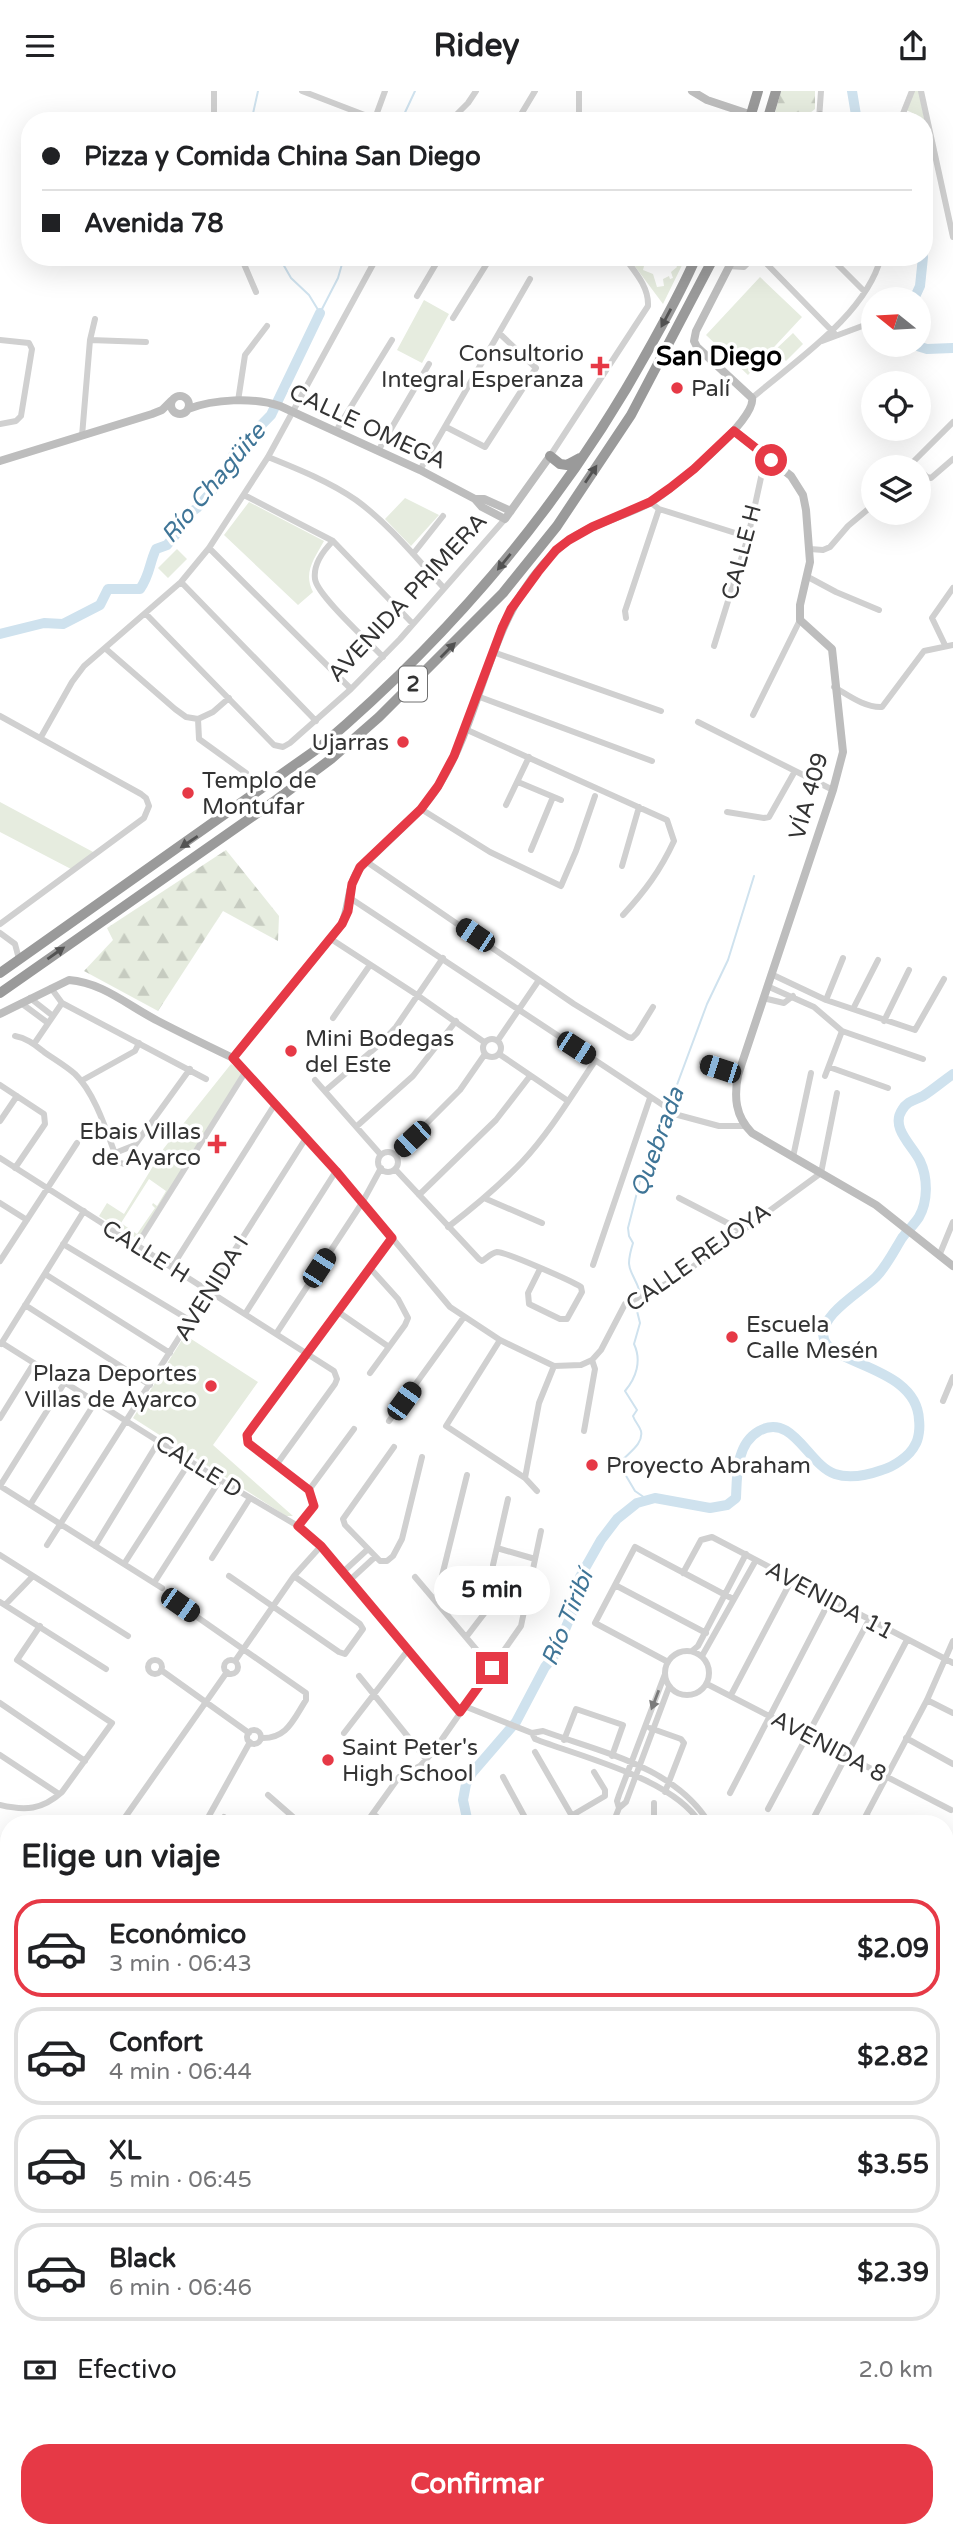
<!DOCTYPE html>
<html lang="es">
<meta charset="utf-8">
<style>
:root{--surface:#fff;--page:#f2f2f2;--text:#202124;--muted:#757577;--line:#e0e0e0;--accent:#e63946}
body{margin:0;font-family:"Varela Round",sans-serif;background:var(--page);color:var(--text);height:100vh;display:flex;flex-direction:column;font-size:26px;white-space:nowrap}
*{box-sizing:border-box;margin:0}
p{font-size:23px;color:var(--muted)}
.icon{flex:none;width:38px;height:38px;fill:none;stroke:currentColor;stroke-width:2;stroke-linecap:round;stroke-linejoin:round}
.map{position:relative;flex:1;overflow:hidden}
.side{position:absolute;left:0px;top:1724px;width:954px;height:723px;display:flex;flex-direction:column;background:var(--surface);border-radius:28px 28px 0 0;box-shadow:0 7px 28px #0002}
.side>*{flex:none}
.top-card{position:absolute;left:21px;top:21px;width:912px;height:154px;border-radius:28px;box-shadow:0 7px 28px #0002;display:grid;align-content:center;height:154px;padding:0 21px;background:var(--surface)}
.needle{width:46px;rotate:288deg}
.buttons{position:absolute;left:861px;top:196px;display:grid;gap:14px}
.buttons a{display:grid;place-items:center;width:70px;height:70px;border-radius:50%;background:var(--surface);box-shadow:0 7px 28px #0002;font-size:35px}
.end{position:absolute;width:32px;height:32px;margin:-16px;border:9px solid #e63946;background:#fff;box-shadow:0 0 0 4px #fff}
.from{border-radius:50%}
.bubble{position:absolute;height:49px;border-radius:24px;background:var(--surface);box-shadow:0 7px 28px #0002;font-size:23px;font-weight:800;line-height:49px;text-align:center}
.car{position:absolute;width:21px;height:42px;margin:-21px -10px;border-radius:9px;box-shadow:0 0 5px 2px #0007;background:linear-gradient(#222 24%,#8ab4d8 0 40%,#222 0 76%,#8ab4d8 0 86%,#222 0)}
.top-card b{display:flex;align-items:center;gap:24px;height:66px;font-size:26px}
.top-card b+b{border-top:2px solid var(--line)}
.top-card i{width:18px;height:18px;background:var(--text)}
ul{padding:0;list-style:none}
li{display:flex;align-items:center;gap:21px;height:98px;margin:0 14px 10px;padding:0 7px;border:4px solid var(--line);border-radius:28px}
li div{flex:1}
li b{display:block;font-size:26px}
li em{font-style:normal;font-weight:800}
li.current{border-color:var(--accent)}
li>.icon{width:63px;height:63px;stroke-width:1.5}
h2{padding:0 21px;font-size:32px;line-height:84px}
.pay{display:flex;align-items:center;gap:18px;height:77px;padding:0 21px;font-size:26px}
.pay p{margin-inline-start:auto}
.primary-button{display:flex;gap:14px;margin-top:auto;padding:14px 21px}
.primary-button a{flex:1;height:80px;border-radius:28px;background:var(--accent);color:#fff;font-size:28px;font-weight:800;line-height:80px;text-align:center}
header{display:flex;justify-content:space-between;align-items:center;height:91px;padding:0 21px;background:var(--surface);font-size:32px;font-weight:800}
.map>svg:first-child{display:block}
</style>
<header><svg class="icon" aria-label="menu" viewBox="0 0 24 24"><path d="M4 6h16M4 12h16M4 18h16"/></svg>Ridey<svg class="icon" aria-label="share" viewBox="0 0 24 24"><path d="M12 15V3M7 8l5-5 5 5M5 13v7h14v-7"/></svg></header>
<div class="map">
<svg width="953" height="2446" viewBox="0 0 953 2446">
<defs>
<pattern id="forest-firs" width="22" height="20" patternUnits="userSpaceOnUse" patternTransform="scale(1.75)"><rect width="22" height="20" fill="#e6ecdf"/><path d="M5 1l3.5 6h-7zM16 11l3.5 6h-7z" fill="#c6cbc0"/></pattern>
</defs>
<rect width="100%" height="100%" fill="#fff"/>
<path fill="url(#forest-firs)" d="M781,0H815V18C801,30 792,27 775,22Z
M226,759L279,825L278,850L223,820L158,920L84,880L113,849L107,837Z
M742,2438C756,2438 777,2433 784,2446H738L737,2444Z"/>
<path fill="#e6ecdf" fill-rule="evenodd" d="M914,0H919L927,43L924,41V30H916L917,24L906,19Z
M628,166H637L644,175L643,179L653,183L657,196L664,195L663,188L669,185L670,188L673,187L671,181L677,176L675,172L677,166H686L663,213Z
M760,186L802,226L748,284L706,244Z
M424,209L449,223L422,272L397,259Z
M793,242L803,253L786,270L775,259Z
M405,407L439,424L411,455L385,428Z
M249,411L324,450C314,468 303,482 313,501L298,514L224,444Z
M177,458L187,468L168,487L158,477Z
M0,711L95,762L71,778L0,741Z
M231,973L243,981L140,1146L136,1147L99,1125L107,1112L124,1123L164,1057ZM149,1088L166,1100L157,1115L153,1112L152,1114L155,1117L137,1143L121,1132Z
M185,1244L258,1291L213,1354L293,1425H286L133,1327Z
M9,2226V2268H0V2227Z"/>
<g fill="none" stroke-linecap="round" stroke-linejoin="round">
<path stroke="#cfe2ee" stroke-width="2" d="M252,27L258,0
M401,30L415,0
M279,166L291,187L309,204L320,222
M321,220L338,187L344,166
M640,1201C632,1177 624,1181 633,1152L629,1145L628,1137L644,1074L658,1045L707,913L728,869L754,785
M641,1209L637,1220L640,1232L634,1253C642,1270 636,1287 625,1300L637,1319L633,1325C635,1331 639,1334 641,1340C644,1354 626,1363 619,1373L635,1400L648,1409"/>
<path stroke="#cfe2ee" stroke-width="10" d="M852,0L857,30
M914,208L920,195L923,166
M914,254L927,258L953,257
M0,543L44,532L63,533L100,514L108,498H140C150,484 149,473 156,458L167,454L177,442L176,432L197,417L217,394L235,361L271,324L320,222
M468,1732L463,1709L466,1693L472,1682L516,1631L545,1576L554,1565L576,1512L580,1486L601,1449L617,1428L637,1412L655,1407L710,1417L727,1414L736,1407C737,1384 736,1353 759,1340C793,1321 808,1374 835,1383C850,1388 868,1384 882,1379C893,1376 910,1365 915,1354C919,1348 920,1336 919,1329C917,1276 831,1274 824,1248C817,1225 861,1201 876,1186C886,1176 894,1160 902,1147C907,1140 914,1134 919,1126C928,1110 928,1087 920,1070C913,1055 890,1037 902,1019C907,1010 915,1009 923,1005C934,998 943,990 953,983
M0,2298L9,2300"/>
<path stroke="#d0d0d0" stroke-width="6" d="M302,0L375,28
M579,0V30
M921,0L953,146
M819,28L821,0
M214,30V0
M374,30L385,0
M450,30L468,12L476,0
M517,30L535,0
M900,30L912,0
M241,166L256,201
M760,166L836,244
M830,166L864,200
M728,175L744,176L754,166
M417,205L440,166
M453,227L491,166
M0,249L29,252L32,258L21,325L16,330L0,333
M90,249L146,251
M822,250L873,231
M752,307C795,270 866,224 881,166
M238,310L245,264L267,235
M446,336L485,356L536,277L499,242
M336,340L392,249
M82,345L90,249L95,228
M378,360L429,273
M550,365L648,215C649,196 635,181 624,166
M268,366C298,378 330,391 356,409C389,433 416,467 444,497
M908,376L953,331
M919,378L927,386L931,387L953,368
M420,379L530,188
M244,404L333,450L413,533
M650,411L659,418L748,446
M333,450C323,460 313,473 315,488C317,504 369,551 383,566
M209,457L351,598
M810,458L823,459L830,456L848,435L873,414
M413,463L443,425
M808,486L836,501L879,519
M181,491L316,630
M146,523L274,654L283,656L290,652L351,598L400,548L505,428
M626,527L625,520L659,418
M945,554L932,527L953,497
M714,555L748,446L762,382L771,369
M106,558L175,618L186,626L198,628L199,648L246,682
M493,561L661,620
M834,596C848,604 865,617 882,616L924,560L953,554
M477,605L652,670
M753,624L800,529
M0,625L141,703L146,707L149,715L144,727L0,833
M198,628L213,621L229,607
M698,631L833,699
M465,638L667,729L674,750C660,780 645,800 623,824
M41,646L72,591L84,575L181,491L209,457L268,366L377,166
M518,691L561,709
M506,714L529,666
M421,718L490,761L561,795L576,760L595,705
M727,721L764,727L769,726L795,680
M531,759L553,706
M367,771L574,913L628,946L632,947L637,942L653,916
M622,775L639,716
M350,807L678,1024L719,1035H744
M0,842L15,853L19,868
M331,848L417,904L484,951
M771,883L826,909L915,939L944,888
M767,895L814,916L842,940L923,968
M51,897L62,912L206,988
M30,907L53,925
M763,907L784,912L793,905
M826,909L843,867
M21,912L48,932
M853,918L878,869
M333,927L370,874
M884,930L909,879
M15,945C27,947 35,954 44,961C54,968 66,975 75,983C96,1003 108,1045 118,1071L124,1073L136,1069L145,1076
M483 957a9 9 0 1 1 18 0a9 9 0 1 1-18 0Z
M498,949L539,889
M34,953L62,912
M499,963L568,1010
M233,967L336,1080L450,1216L500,1249L554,1275L581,1274L592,1269L601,1259L625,1213L676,1188L821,1082L837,1002
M702,972L738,984
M829,976L888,997
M825,985L842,940
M315,989L381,1064
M81,990L135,960L139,952
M0,994L44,1023L45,1033L15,1077
M325,1000L380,953L396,936L443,867
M0,1030L17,1005
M357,1035L413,985L456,930
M378 1071a10 10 0 1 1 20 0a10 10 0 1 1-20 0Z
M115,1062L135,1054L190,978
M395,1064L460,999L485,963
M793,1066L811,982
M0,1067L334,1280L337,1288L335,1293L277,1373
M395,1078L479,1168L482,1170C487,1167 491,1162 497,1161C506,1161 572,1190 581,1196L582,1201L567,1228H560L529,1213L528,1202L540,1178
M419,1104L496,1029L530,985
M484,1107L542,1132
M679,1107L741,1139
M0,1112L27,1129
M448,1136C474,1116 499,1095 522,1071C550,1041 572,1004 595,970
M63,1153L191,1230
M137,1154L246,980
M939,1165L953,1131
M0,1170L77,1052
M593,1174L650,1007
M172,1176L275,1013
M370,1177L398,1208L408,1227L405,1234L370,1282
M45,1183L170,1262
M25,1214L150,1294
M337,1220L389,1256
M245,1223L336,1080
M276,1243L362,1112L381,1077
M500,1249L446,1335L525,1387L539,1312L554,1275
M2,1252L220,1389L298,1435L321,1455L460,1621
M1,1253L84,1120
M943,1310L953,1286
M0,1327L34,1272
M389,1330L464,1226
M584,1340L595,1278L592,1269
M394,1356L343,1428L345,1434L380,1470H387L393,1465L402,1448L422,1366
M525,1387L537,1400
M0,1395L162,1497
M0,1395L65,1291
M309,1399L248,1352L247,1344L392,1147
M30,1414L96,1310
M298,1435L314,1415L309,1399L354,1338
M47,1454L306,1047
M95,1455L159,1350
M497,1457L535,1468
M0,1464L128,1545
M212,1467L250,1407
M124,1473L191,1369
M493,1474L508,1408
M343,1481L368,1458
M683,1482L701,1449L712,1446L953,1572
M229,1485L339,1561L345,1563L363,1538L360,1533L294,1485
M415,1486L492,1577
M350,1489L375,1466
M154,1492L220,1389
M615,1494L706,1542
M436,1509L467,1384
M0,1511L106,1578
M5,1514L33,1485
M180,1514L306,1602V1609C293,1629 287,1648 261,1647
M467,1545L490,1515L497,1489
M665 1582a22 22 0 1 1 44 0a22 22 0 1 1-44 0Z
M692,1560L698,1555L746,1463
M702,1565L756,1469
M224 1576a7 7 0 1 1 14 0a7 7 0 1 1-14 0Z
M148 1576a7 7 0 1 1 14 0a7 7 0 1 1-14 0Z
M235,1570L294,1485L321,1455
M668,1571L595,1532L635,1456L733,1508
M161,1579L249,1642
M359,1585L426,1668
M707,1593L951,1719
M731,1604L792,1488
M927,1609L953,1622
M0,1612L85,1670
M464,1615L532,1642L535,1648C581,1666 674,1688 700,1732
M650,1637L681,1648L684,1652L665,1701
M247 1646a7 7 0 1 1 14 0a7 7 0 1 1-14 0Z
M344,1642L408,1559
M532,1642L543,1640C601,1661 675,1676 709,1732
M906,1647L953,1673
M564,1649L576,1618L623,1634L612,1665
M535,1661L572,1725
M0,1664L59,1703
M503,1686L528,1732
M730,1702L830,1509
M268,1704L300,1732
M0,1714C25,1720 42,1719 62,1701L112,1632L17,1569L40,1535
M619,1717L617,1710L619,1704L665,1583
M768,1718L869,1529
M373,1723L385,1732
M866,1725L881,1732
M121,1732L227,1581
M205,1732L250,1651
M221,1732L224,1726
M366,1732L399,1686L420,1675L433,1661L521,1535L541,1440
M559,1732L605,1705V1699L594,1681
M613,1732L619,1717L626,1711L669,1596
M654,1732V1712
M811,1732L907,1549
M862,1732L927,1609L953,1550
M0,1780H9
M4,1798V1793L9,1784
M0,1873L9,1877
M0,1935L9,1939
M0,1997L9,2002
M0,2087L9,2086
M0,2196L9,2195
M0,2337L9,2338
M0,2368L9,2341
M0,2434L9,2432
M46,2438L50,2446
M358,2438L380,2446
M487,2438L493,2446
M522,2438L528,2446
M292,2446L295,2438
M438,2446L439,2438"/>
<path stroke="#bdbdbd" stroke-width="8" d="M692,0L707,9L746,22
M812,30L820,24
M171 314a9 9 0 1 1 18 0a9 9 0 1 1-18 0Z
M188,318C214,308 253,306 280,315L420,379L475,408L482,416L505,428L550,365
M734,340L791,385L803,404L806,419L810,471L800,514V529L832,558L843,661L833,699L738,984C734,1006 735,1025 752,1042L876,1114L953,1175
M0,370L152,323L162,319L171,310
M475,408H484L511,420
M0,923L69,889C102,891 130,916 158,930C183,943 208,955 233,967L342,833C349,817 348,798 356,783C361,774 371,767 378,760C399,739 424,719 439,694C487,616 486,526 557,459C584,433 620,428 651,411C671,399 757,329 752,307L697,256L694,250L696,240L734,166"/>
<path stroke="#9a9a9a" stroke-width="10" d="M749,30L758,0
M767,30L776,0
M550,365L560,373L567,374L580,367
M0,882L320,656C454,542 565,411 650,256C666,227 683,197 696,166
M0,902L276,709L331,668L379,626L503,502L557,435L631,324L714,166"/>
</g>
<defs><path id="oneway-solid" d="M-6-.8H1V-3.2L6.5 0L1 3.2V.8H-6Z" transform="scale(1.75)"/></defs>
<g fill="#525252">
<use href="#oneway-solid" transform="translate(666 227) rotate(118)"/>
<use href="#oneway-solid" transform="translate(591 383) rotate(-56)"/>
<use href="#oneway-solid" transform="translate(504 471) rotate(129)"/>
<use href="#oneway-solid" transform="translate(448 559) rotate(-45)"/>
<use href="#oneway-solid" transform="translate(189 751) rotate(146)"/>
<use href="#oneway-solid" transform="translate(56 862) rotate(-35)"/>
</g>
<use fill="#7a7a7a" href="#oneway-solid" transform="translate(655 1609) rotate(111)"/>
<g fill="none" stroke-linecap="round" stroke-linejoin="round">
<path stroke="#e63946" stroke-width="9" d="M492,1577L460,1621L321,1455L298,1435L314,1415L309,1399L248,1352L247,1344L252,1337L392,1147L336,1080L233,967L342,833L348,820L352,793L360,776L421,718L438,695L454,665L502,537L511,518L538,481L556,459L569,449L592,436L650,411L670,397L694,378L734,340L771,369"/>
</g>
<g fill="#e63946" stroke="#fff" stroke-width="2.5">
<path d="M596.5 264.5h7v7h7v7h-7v7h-7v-7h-7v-7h7z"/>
<circle cx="677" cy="297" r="7"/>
<circle cx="403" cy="651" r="7"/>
<circle cx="188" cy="702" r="7"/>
<circle cx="291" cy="960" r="7"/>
<path d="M213.5 1042.5h7v7h7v7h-7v7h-7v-7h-7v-7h7z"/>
<circle cx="732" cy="1246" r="7"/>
<circle cx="211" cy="1295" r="7"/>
<circle cx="592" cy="1374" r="7"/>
<circle cx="328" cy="1669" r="7"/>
</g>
<g text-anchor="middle" stroke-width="7" stroke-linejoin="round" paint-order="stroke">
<rect fill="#fff" stroke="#707070" stroke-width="2" x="399" y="575.5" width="28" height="35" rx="5"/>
<g font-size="21" font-weight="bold" fill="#333">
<text x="413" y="600">2</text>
</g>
<g font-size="23" fill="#333" stroke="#fff" text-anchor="start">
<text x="584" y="270" text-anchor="end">Consultorio<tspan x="584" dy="26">Integral Esperanza</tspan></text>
<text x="691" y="305">Palí</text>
<text x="389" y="659" text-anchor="end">Ujarras</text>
<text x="202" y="697">Templo de<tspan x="202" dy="26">Montufar</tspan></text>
<text x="305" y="955">Mini Bodegas<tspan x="305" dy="26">del Este</tspan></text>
<text x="201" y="1048" text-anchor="end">Ebais Villas<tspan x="201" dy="26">de Ayarco</tspan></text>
<text x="746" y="1241">Escuela<tspan x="746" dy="26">Calle Mesén</tspan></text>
<text x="197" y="1290" text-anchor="end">Plaza Deportes<tspan x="197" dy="26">Villas de Ayarco</tspan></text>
<text x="606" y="1382">Proyecto Abraham</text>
<text x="342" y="1664">Saint Peter's<tspan x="342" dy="26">High School</tspan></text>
</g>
<g font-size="23" fill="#333" stroke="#fff">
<text transform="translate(368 335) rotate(25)" y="8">CALLE OMEGA</text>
<text transform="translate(741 461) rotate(-75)" y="8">CALLE H</text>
<text transform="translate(407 506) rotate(-47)" y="8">AVENIDA PRIMERA</text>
<text transform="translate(808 705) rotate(-74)" y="8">VÍA 409</text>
<text transform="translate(146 1160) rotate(32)" y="8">CALLE H</text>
<text transform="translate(698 1166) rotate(-35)" y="8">CALLE REJOYA</text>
<text transform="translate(211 1197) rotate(-58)" y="8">AVENIDA I</text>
<text transform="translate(199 1375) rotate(32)" y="8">CALLE D</text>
<text transform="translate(830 1509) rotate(28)" y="8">AVENIDA 11</text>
<text transform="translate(829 1655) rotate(28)" y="8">AVENIDA 8</text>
</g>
<g font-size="24" font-style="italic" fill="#3f7597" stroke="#fff">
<text transform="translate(213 392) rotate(-50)" y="8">Río Chagüite</text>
<text transform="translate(657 1051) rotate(-70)" y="8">Quebrada</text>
<text transform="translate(567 1527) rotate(-68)" y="8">Río Tiribí</text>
</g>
<g font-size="26" font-weight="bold" fill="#000" stroke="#fff">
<text x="719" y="274">San Diego</text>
</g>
</g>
</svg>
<div class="buttons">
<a><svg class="needle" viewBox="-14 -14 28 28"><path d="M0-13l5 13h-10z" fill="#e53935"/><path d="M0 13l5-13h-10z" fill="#757577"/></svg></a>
<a><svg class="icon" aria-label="locate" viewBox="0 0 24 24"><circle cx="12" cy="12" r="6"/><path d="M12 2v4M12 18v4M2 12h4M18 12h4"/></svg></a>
<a><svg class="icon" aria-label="layers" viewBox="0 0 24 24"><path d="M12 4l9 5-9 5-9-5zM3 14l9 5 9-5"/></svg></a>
</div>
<i class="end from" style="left:771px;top:369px"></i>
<i class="end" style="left:492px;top:1577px"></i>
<div class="bubble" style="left:434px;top:1475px;width:116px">5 min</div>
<i class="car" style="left:475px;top:844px;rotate:304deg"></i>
<i class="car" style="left:576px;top:957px;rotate:123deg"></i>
<i class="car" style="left:720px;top:978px;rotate:288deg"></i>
<i class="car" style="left:412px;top:1048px;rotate:227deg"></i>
<i class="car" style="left:319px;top:1177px;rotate:33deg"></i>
<i class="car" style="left:404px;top:1310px;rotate:36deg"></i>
<i class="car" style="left:180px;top:1514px;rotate:125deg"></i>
<div class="top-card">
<b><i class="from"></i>Pizza y Comida China San Diego</b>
<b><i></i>Avenida 78</b>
</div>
<section class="side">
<h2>Elige un viaje</h2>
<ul>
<li class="current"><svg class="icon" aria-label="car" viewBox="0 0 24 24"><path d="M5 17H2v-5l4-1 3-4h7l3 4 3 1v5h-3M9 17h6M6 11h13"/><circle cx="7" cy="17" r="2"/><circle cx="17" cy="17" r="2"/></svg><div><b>Económico</b><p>3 min · 06:43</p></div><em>$2.09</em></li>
<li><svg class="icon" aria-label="car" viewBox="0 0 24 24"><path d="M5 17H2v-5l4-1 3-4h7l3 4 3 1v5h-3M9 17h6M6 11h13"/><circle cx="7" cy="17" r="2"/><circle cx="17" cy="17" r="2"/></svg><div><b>Confort</b><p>4 min · 06:44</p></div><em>$2.82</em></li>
<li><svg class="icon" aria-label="car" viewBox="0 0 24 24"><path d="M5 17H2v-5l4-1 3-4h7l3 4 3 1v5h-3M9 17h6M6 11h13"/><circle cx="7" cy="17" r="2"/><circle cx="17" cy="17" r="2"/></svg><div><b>XL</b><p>5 min · 06:45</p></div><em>$3.55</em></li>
<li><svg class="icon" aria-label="car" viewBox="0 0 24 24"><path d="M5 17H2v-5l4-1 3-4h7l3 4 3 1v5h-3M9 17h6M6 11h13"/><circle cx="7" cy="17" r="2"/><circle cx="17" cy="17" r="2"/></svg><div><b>Black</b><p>6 min · 06:46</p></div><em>$2.39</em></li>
</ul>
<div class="pay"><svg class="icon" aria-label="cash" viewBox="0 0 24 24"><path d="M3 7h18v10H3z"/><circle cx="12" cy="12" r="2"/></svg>Efectivo<p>2.0 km</p></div>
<div class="primary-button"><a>Confirmar</a></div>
</section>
</div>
